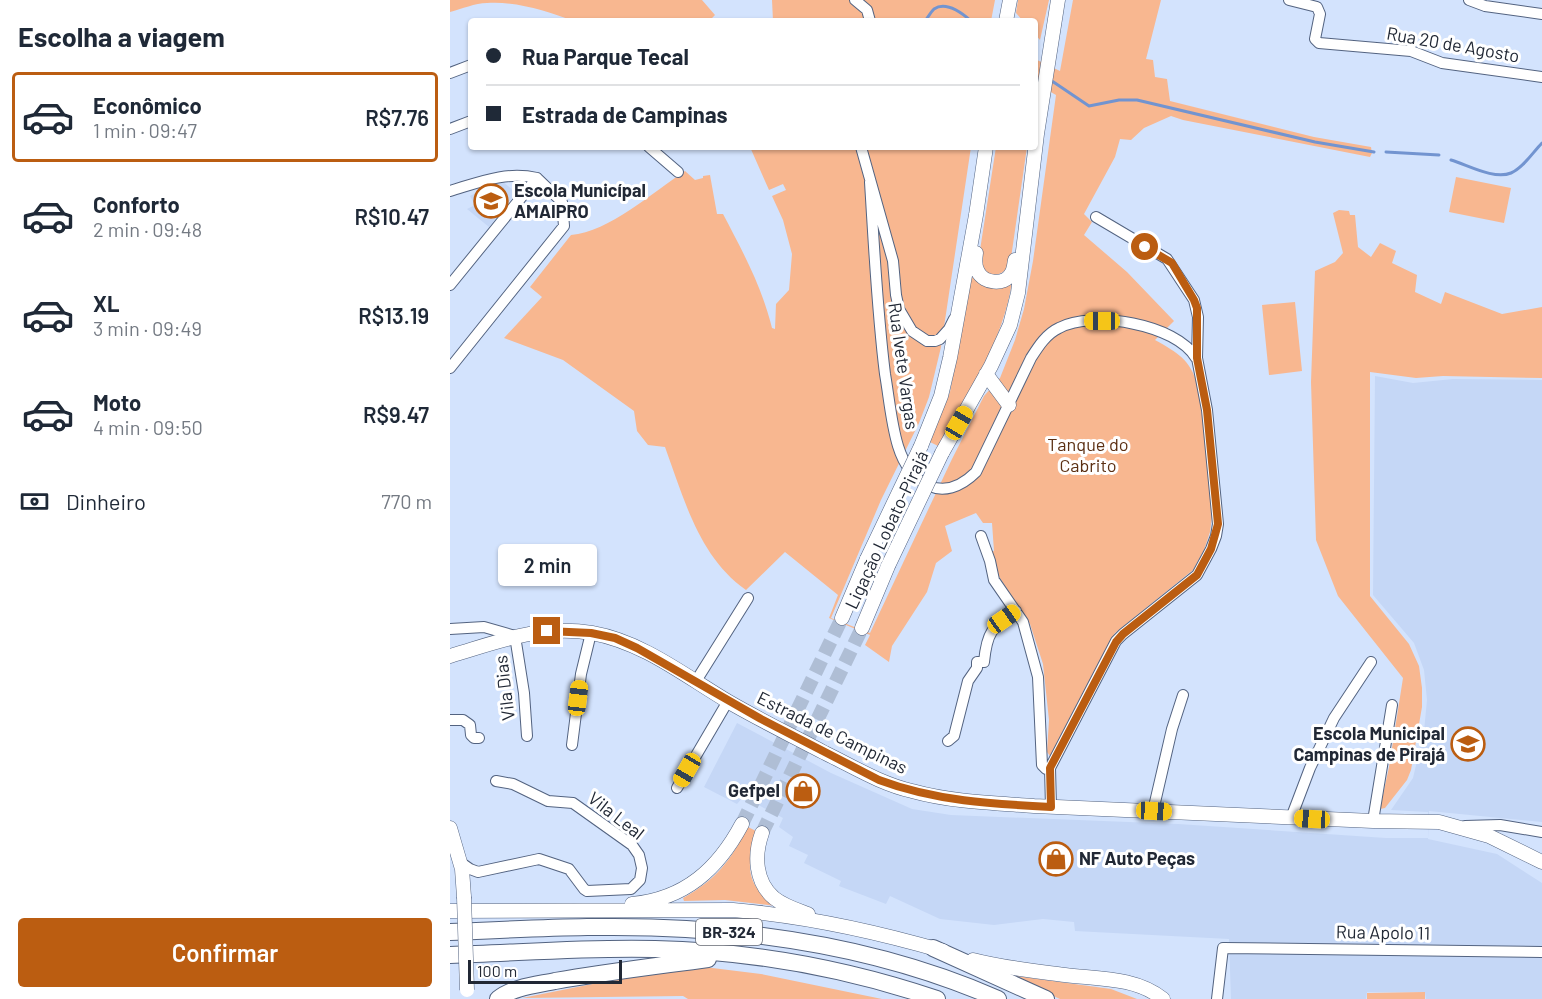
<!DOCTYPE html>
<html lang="pt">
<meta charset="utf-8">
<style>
:root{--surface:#fff;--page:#f6f6f7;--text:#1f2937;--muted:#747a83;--line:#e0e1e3;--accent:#bb5d11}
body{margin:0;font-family:Barlow,sans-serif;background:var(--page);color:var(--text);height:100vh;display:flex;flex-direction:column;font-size:22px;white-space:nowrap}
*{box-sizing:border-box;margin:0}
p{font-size:20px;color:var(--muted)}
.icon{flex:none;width:33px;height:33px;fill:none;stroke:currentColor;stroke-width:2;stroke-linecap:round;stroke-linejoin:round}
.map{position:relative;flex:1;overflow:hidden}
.sheet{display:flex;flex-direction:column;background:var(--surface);width:450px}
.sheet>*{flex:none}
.banner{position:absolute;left:18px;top:18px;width:570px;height:132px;border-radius:6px;box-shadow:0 2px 4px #0004;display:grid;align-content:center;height:132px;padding:0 18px;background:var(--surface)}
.scale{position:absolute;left:18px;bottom:15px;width:154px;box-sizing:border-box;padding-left:6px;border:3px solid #212835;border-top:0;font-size:16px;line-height:21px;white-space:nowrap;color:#212835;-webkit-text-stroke:4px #fff;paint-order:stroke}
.end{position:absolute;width:27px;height:27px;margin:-14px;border:8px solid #bb5d11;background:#fff;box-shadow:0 0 0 3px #fff}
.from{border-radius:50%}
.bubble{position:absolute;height:42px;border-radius:6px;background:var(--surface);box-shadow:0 2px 4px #0004;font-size:20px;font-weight:600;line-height:42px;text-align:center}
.car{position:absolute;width:18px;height:36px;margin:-18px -9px;border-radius:8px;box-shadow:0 0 4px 2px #0007;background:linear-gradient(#f5c518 24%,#345 0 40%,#f5c518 0 76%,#345 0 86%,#f5c518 0)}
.banner b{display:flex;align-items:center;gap:21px;height:57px;font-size:22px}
.banner b+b{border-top:2px solid var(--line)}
.banner i{width:15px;height:15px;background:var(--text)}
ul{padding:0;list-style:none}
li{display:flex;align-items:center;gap:18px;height:90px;margin:0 12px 9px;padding:0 6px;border:3px solid transparent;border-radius:6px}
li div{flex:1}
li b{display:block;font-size:22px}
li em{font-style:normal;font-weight:600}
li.on{border-color:var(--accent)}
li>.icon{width:54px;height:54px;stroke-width:1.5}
h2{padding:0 18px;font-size:27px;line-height:72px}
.pay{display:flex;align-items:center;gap:15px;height:66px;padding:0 18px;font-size:22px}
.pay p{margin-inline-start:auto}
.cta{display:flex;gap:12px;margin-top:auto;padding:12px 18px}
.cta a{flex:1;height:69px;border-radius:6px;background:var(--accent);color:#fff;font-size:24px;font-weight:600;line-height:69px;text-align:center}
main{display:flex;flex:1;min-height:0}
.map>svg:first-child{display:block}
</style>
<main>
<section class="sheet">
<h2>Escolha a viagem</h2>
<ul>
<li class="on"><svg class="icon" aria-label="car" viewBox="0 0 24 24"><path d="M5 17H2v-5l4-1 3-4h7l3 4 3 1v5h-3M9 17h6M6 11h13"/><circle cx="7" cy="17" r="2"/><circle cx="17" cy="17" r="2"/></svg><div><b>Econômico</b><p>1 min · 09:47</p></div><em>R$7.76</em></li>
<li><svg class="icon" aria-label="car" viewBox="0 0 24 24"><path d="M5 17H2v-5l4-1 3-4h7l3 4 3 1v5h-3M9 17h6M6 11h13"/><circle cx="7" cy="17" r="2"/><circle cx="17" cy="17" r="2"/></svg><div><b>Conforto</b><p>2 min · 09:48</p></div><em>R$10.47</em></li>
<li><svg class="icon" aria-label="car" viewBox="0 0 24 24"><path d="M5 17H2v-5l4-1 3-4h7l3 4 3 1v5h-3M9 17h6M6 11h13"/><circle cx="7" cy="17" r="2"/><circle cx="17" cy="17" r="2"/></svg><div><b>XL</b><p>3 min · 09:49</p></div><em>R$13.19</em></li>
<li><svg class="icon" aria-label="car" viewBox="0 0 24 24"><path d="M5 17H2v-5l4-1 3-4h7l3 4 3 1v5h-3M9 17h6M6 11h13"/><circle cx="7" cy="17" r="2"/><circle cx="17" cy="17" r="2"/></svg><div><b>Moto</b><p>4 min · 09:50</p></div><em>R$9.47</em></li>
</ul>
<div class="pay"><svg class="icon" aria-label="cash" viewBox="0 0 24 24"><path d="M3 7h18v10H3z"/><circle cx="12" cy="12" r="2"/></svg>Dinheiro<p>770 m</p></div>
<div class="cta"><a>Confirmar</a></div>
</section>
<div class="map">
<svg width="1092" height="999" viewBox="0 0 1092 999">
<rect width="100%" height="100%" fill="#d3e3fd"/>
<path fill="#c5d7f6" d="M51,180L66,193L39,227L17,209L25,205L20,196Z
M925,376L963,383L1003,379L1092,380V822L979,811L978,839L1047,854L1092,883V999H976L975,992H917L916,999H781L779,939L625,931L624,922L593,919L544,925L490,919L440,896L436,904L389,886L391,881L354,863L358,855L339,846L343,837L329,827L333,818L293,797L287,804L254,787L287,723L381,773L462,809L501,815L728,824L936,838H978V812L941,810L963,778L974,731L977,700L974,670L964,643L923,595Z"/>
<path fill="#f8b790" d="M0,0H252L265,15L259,21H124C97,11 66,1 37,3C25,3 12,9 0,12Z
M322,0H545L541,21H323Z
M568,0H599L590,40L585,34V21H573L566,13Z
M623,0H711L696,59L703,60L705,77L717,79L720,101L864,137L921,147L922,153L920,157L733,120L721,116L694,128L681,140L670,139L665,157L634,214L642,222L634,235L677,272L724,321L705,340C728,353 740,359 748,386L761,480L762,517L760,532L754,550L743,570L665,633L600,756L597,752L599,720L593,664L580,624L548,575L541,552L544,551L542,523H533L526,513L495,526L502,551L486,563L477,592L442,646L439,662L415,645L420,635L379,618L388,595L335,552L296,590C249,557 234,499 215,447L198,445L187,431L184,411L113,360L54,338L92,297L80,287L121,235C159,232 203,192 235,171L245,180L253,178V176L260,175L267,214H273C293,252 312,287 322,328L325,329L326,304L339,290L342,254L333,220L322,196L336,190L333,184L319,190L300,147H521L491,347L479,397L469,423L431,500L381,618L420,633L502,459L534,396L550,378L565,340L574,309L583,261L606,95L585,83V59L610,71Z
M546,147H577L560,265C551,276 543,278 532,269L530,250Z
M1006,177L1061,188L1054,223L999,212Z
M889,210L899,211L900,215H905L908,247L921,257L930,243L946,251L942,263L967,275L965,292L991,304L995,292L1052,314L1092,307V378L993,376L966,378L920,372V596L959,644L969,666L972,688V707L961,770L957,780L935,808L930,809L939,767L953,678L888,596L866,540L861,382L865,271L885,262L893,253L883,213Z
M521,276C537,291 543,291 562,281C554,341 517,394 488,446L480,442L500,392Z
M845,302L852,371L819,375L812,305Z
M298,827L306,831C297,865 294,884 326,906L275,900L234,901L233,898C267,879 280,861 298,827Z
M238,965L311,974L432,999H238L233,996L72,998Z
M558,975L661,989L687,999H610Z
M975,992V999H917V993Z"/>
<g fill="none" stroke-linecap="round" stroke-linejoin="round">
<path stroke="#7294d0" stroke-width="3" d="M475,21C478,17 481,12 484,9C496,1 512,13 521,21
M599,79L639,106L669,100H687L865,142L924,152
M936,152L989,155
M1001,160C1018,165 1044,180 1061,173C1073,168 1083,152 1092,143"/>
<path stroke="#afbed5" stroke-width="14" stroke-dasharray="14 7" stroke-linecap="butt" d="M292,824L392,618
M312,833L412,628"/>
<defs>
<path id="minor" d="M405,0L417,10L420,21
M839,0L867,7L870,14L865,39L869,43L961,51L992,63L1092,77
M1019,0L1035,6L1092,14
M0,73L21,65
M0,129L21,121
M199,147L228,172
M411,147L443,261L446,295L449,309L462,331L477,341H485L490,339L499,329L504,319
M420,182C424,246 427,310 435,374C439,397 441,423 448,446C460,485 493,505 526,472L581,358C588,347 596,334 609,328C643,310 726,324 746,358
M0,191C30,182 56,171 87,178
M0,285L87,178
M0,368L114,226L112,202L87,178
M531,536L540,561L544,580L573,622L588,677L592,765L596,769L600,768
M0,629L34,627L65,636L74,693L77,736
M246,681L298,598
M0,720H13L20,725L21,735L24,738H29
M498,741L504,736L518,681L527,668V662H534C537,631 542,628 566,611
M122,745L131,674L141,633
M227,788L278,701
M601,807L600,768L666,641L673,634L747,575L761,549L766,536L768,524L757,410L747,358L748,317L744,300L717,259L646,217
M703,811L722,729L733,695
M841,818L860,768L884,718L921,662
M923,821L942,705
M1015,826L1050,825L1092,832
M10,862L20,869L28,872L89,859L119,869L134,889L137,891L181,889L190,880L192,868L189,855L182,845L123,803L98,801L63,784L46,781
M767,999L773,948L1092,952"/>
<path id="major" d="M556,21L560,0
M526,253C525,260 524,266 528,272C534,283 554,286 561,274C564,270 564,265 565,260
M536,374L559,405
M471,446L491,396L500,358L526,215L536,147
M492,453L541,366L560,325L568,293L587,134L608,0
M392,618L417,559
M412,628L438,566
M0,656C48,642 91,624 142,633C193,642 235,676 279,702C310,720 343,736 375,753C404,767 431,784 462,791C502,802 543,803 584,806L923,821L989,822L1039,836L1092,862
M0,828L12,869L14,897
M312,833C304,855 305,882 324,898C334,906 347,910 358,914
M182,904C235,899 268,869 292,824
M0,911L283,910C355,916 424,931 493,951
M523,960C554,968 584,971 615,975C648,979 686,977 713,999"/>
<path id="highway" d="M0,932C78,929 158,924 236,929C343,935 450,956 548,999
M483,948L596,999
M0,955C68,953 137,947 205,949C301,951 395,968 487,999
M48,999C63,987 86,985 105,981C156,972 207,966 258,959"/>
</defs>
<use href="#minor" stroke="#536380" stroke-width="12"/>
<use href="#major" stroke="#536380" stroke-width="15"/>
<use href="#highway" stroke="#536380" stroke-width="18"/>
<use href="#minor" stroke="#fff" stroke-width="10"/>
<use href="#major" stroke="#fff" stroke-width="14"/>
<use href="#highway" stroke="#fff" stroke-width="16"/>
<defs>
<path id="major-bridge" d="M417,559L471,446
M438,566L492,453
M14,897L17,990"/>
</defs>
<use href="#major-bridge" stroke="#536380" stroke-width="15" stroke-linecap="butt"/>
<use href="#major-bridge" stroke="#fff" stroke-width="14"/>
</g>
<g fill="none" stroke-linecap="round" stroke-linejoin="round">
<path stroke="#bb5d11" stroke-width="8" d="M97,631L141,633L165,638L187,648L311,719L429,780C485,801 542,804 601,807L600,768L666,642L673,634L747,575L761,549L768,524L757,410L747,358V308L744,300L722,263L695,247"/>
</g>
<defs>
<symbol id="school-ring" viewBox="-11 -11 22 22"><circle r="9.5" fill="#fff" stroke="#bb5d11" stroke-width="1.5"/><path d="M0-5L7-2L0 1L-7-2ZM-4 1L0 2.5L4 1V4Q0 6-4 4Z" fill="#bb5d11"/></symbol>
<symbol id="shop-ring" viewBox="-11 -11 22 22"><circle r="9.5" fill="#fff" stroke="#bb5d11" stroke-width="1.5"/><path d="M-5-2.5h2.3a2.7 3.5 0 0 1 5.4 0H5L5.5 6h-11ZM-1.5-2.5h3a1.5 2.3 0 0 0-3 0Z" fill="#bb5d11"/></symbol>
</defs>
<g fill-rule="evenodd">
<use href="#school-ring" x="22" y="182" width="38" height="38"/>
<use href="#school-ring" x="999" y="725" width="38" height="38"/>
<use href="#shop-ring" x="334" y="772" width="38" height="38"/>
<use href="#shop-ring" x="587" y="840" width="38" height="38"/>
</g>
<g text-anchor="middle" stroke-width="6" stroke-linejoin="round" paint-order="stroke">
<rect fill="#fff" stroke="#646872" stroke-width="1.5" x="246" y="919" width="66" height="26" rx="4.5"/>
<g font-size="16" font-weight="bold" fill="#212835">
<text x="279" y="938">BR-324</text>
</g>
<g font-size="18" fill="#212835" stroke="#fff">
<text transform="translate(1003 45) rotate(10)" y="6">Rua 20 de Agosto</text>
<text transform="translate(453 366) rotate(82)" y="6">Rua Ivete Vargas</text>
<text transform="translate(437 530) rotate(-65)" y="6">Ligação Lobato-Pirajá</text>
<text transform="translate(55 688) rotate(-97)" y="6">Vila Dias</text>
<text transform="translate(382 733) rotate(26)" y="6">Estrada de Campinas</text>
<text transform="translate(166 816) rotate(38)" y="6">Vila Leal</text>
<text transform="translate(933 933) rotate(1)" y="6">Rua Apolo 11</text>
</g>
<g font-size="18" font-weight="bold" fill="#212835" stroke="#fff" text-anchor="start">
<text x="64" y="197">Escola Municípal<tspan x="64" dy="21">AMAIPRO</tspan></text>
<text x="995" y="740" text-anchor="end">Escola Municipal<tspan x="995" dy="21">Campinas de Pirajá</tspan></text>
<text x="330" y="797" text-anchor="end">Gefpel</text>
<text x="629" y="865">NF Auto Peças</text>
</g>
<g font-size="18" fill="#5b2f12" stroke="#fff">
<text x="638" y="451">Tanque do<tspan x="638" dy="21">Cabrito</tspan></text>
</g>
</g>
</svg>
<div class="scale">100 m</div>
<i class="end from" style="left:695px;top:247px"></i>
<i class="end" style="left:97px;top:631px"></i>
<div class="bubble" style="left:48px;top:544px;width:99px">2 min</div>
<i class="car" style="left:652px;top:321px;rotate:270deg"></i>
<i class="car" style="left:509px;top:423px;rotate:30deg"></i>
<i class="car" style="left:554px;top:619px;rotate:55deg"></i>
<i class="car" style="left:128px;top:698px;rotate:7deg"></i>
<i class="car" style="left:237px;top:770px;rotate:210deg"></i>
<i class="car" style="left:704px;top:811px;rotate:93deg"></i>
<i class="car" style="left:862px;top:819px;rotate:273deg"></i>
<div class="banner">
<b><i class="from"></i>Rua Parque Tecal</b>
<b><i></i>Estrada de Campinas</b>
</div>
</div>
</main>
